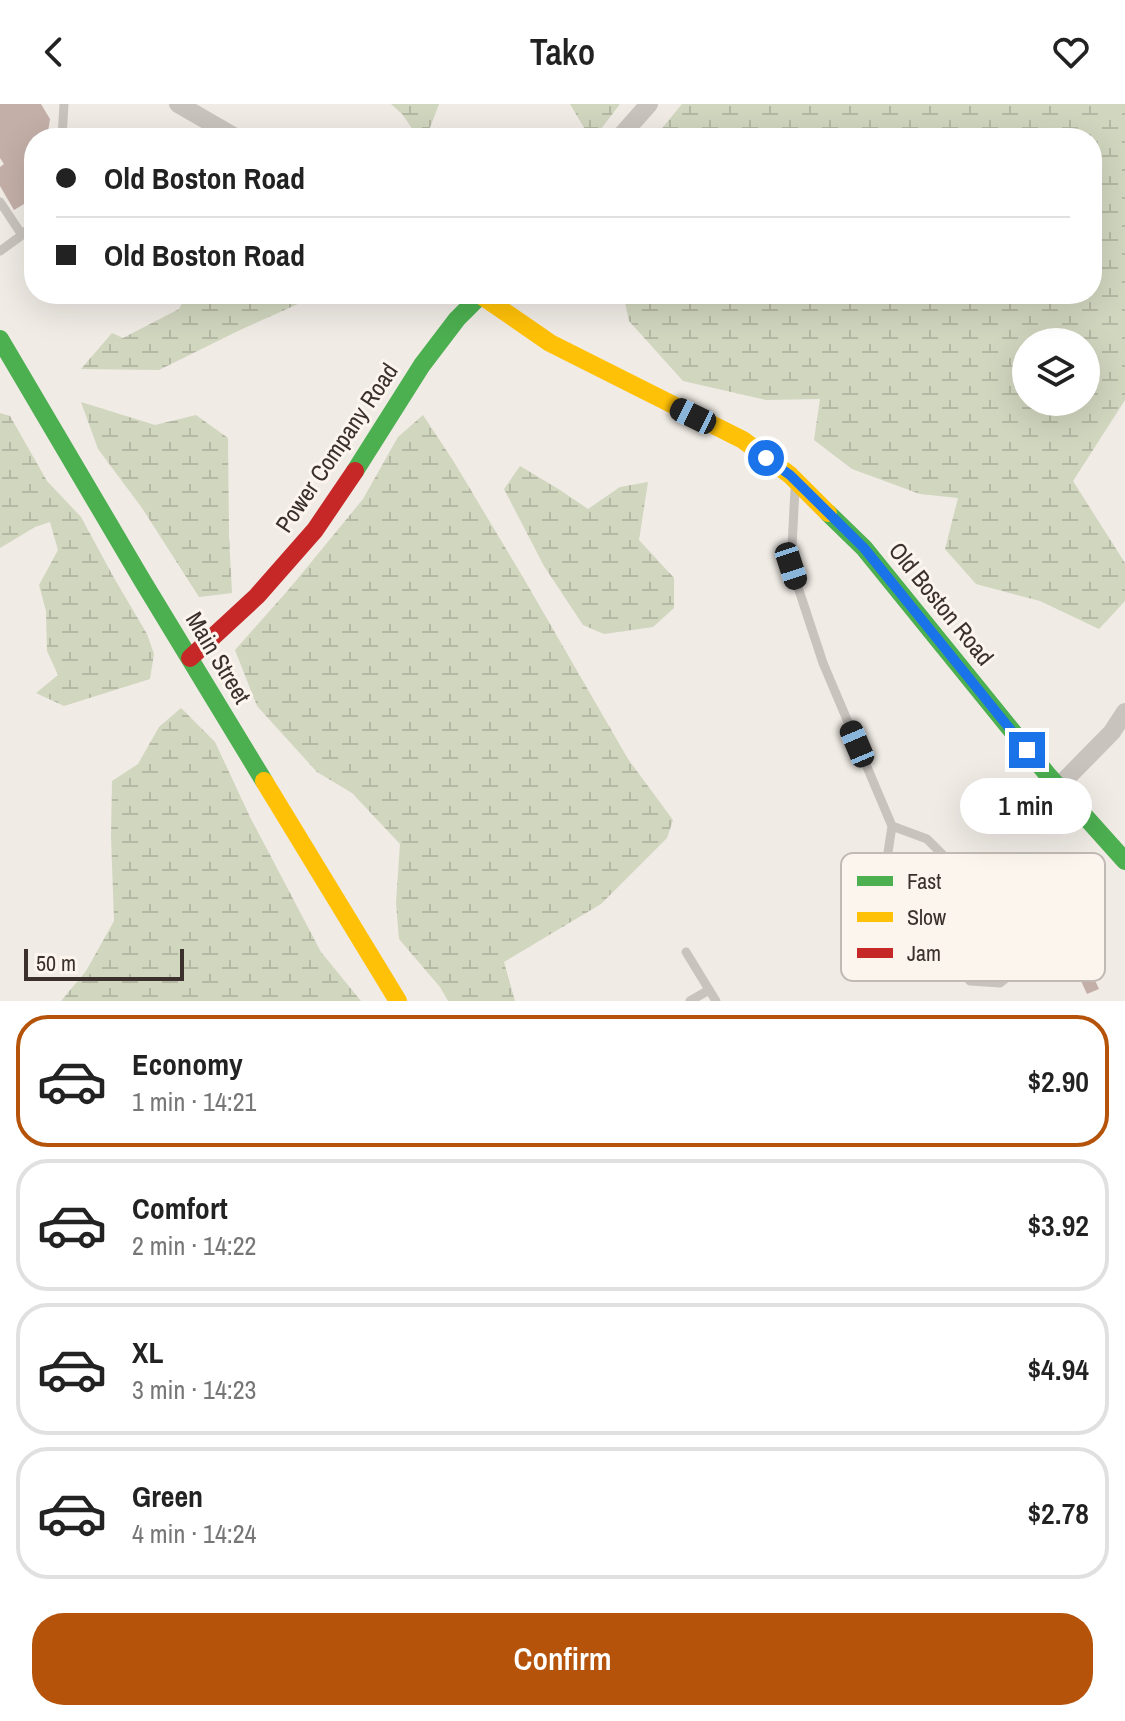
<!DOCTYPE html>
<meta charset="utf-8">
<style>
:root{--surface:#fff;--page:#f6f6f6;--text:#222;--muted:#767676;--line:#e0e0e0;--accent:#b45309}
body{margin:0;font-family:"Archivo Narrow",sans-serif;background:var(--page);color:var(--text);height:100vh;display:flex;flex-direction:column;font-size:30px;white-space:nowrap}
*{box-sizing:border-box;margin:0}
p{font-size:26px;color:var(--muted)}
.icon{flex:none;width:44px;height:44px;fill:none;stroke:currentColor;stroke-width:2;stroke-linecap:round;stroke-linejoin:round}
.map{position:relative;height:897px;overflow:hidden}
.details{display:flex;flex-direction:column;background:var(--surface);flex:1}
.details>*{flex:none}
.top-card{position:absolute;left:24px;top:24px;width:1078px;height:176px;border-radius:32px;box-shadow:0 8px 32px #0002;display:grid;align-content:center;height:176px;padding:0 32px;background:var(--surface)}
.tools{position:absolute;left:1012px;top:224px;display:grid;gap:16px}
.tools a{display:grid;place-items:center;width:88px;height:88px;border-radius:50%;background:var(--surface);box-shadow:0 8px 32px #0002;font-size:40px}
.scale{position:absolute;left:24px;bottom:20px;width:160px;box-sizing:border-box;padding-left:8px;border:4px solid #3b302b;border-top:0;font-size:22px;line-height:28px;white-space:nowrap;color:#3b302b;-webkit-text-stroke:6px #fbf5ee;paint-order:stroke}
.end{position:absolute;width:36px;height:36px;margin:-18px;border:10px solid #1a73e8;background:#fff;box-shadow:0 0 0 4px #fff}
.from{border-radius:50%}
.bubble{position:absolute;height:56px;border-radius:28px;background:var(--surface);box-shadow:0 8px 32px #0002;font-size:26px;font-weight:600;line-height:56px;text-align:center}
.car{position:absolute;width:24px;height:48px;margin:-24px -12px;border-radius:10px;box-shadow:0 0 6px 2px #0007;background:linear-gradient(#222 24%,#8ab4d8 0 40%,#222 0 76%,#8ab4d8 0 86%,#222 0)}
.top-card b{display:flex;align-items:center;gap:28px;height:76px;font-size:30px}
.top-card b+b{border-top:2px solid var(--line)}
.top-card i{width:20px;height:20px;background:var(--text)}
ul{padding:14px 0 0;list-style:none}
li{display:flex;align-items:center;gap:24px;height:132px;margin:0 16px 12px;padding:0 16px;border:4px solid var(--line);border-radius:32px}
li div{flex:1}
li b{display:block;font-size:30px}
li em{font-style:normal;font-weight:600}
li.selected{border-color:var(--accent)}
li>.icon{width:72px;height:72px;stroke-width:1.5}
.primary-button{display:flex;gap:16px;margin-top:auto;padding:16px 32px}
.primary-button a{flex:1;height:92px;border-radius:32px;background:var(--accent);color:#fff;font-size:32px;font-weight:600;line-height:92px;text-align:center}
header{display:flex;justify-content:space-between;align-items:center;height:104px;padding:0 32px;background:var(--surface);font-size:36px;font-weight:600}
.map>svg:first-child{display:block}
</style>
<header><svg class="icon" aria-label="back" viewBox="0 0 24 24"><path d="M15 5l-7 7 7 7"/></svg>Tako<svg class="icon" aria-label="heart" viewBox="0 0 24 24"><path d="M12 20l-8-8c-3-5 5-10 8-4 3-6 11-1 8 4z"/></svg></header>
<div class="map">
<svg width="1125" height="897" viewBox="0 0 1125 897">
<defs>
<pattern id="wetland-marsh" width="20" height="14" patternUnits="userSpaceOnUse" patternTransform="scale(2)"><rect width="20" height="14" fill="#d1d6bf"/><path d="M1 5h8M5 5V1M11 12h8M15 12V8" fill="none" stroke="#b4b8a4"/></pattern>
</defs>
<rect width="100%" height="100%" fill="#f0ebe5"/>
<path fill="url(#wetland-marsh)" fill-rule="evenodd" d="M391,0H439L426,34H418L403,11Z
M570,0H620L594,34H590Z
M682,0H1125V296L1073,377L1125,459V497L1099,525L1040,497L976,480L945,445L958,394L920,390L852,365L814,336L820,295L766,296L683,277L629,217L623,190H1092V34H654ZM1026,238H1086V298H1026Z
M187,190H305L300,199L238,227L159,266L81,265L112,229L123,234L179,205Z
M81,298L155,321L196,311L228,334L229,432L232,489L199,493L142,404L98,345Z
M0,309L10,312L47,377L81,413L114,474L147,530L154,550L150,575L64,602L36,589L58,571L47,547L46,507L39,481L58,446L50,418L35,423L0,444Z
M423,311L454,358L524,475L628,655L673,716L667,734L601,800L504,858L515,897H448L440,883L399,835L396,799L400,740L352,689L317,668L257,602L235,546L290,484L363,395L398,333Z
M520,362L560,386L588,405L620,383L648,378L639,436L674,474V504L653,523L604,530L583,521L544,462L504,385Z
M181,604L215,638L250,713L321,848L361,897H61L86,867L114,817L111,732L112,677L138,660L159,623Z"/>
<path fill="#c3afa7" d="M0,0H41L50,15L47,34H34V94L14,106L0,82V63L4,60L0,54Z
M1076,835L1099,885L1087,890L1064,840Z"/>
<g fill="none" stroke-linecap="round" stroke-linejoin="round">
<path stroke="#c9c3be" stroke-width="9" d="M62,34L64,0
M0,98L22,131L0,147
M22,131L34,119
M795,385L791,462L823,559L892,722L883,781L970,877L1000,879L1029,856L1030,838L927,735L892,722
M686,848L716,897
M690,897L709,886"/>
<path stroke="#c9c3be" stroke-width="18" d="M178,0L237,34
M619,34L649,0
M1058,683L1112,628L1125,608"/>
<path stroke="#4caf50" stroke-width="18" d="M0,235L142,476L264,677
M355,367L422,261L457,215L482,190
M828,409L864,444L1047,670L1125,757"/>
<path stroke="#ffc107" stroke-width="18" d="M479,190L550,239L743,336L790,371L828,409
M264,677L398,897"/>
<path stroke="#c62828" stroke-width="18" d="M190,554L257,492L315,426L355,367"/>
</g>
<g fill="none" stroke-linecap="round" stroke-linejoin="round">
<path stroke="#1a73e8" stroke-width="10" d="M766,354L790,371L864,444L1027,646"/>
</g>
<g text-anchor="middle" stroke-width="6" stroke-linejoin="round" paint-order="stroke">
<g font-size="24" fill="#3b302b" stroke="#fbf5ee">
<text transform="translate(337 344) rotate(-56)" y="8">Power Company Road</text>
<text transform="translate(941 500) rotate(51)" y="8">Old Boston Road</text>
<text transform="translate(218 554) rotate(59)" y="8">Main Street</text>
</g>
</g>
<rect x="841" y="749" width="264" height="128" rx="12" fill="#fbf5ee" stroke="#c1bab4" stroke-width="2"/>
<rect x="857" y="772" width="36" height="10" fill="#4caf50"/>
<rect x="857" y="808" width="36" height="10" fill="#ffc107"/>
<rect x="857" y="844" width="36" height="10" fill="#c62828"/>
<g font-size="22" fill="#3b302b">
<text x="907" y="785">Fast</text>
<text x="907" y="821">Slow</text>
<text x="907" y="857">Jam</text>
</g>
</svg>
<div class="tools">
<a><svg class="icon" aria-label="layers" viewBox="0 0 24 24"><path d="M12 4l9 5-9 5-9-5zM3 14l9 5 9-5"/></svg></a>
</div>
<div class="scale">50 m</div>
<i class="end from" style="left:766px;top:354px"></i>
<i class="end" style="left:1027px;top:646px"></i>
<div class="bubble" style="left:960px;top:674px;width:132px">1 min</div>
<i class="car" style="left:693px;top:312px;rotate:296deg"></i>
<i class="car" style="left:791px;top:462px;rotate:162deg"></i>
<i class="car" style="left:857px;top:640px;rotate:337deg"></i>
<div class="top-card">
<b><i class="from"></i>Old Boston Road</b>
<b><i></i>Old Boston Road</b>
</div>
</div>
<section class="details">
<ul>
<li class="selected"><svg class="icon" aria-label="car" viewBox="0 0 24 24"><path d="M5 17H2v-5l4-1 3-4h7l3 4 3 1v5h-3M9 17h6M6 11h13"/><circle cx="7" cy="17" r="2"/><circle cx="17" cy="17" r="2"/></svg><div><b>Economy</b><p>1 min · 14:21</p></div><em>$2.90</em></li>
<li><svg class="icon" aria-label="car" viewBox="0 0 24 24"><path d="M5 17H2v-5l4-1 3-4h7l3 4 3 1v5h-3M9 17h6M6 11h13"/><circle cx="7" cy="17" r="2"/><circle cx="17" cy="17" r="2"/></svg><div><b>Comfort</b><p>2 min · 14:22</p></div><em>$3.92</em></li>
<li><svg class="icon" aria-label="car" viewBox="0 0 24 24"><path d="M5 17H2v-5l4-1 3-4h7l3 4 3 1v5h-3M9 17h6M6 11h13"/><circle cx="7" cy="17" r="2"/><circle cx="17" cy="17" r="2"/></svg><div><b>XL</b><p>3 min · 14:23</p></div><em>$4.94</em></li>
<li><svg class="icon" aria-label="car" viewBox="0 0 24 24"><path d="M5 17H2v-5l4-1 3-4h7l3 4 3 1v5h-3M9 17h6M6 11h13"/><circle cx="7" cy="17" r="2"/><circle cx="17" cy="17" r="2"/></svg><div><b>Green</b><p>4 min · 14:24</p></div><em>$2.78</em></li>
</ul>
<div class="primary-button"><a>Confirm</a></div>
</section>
